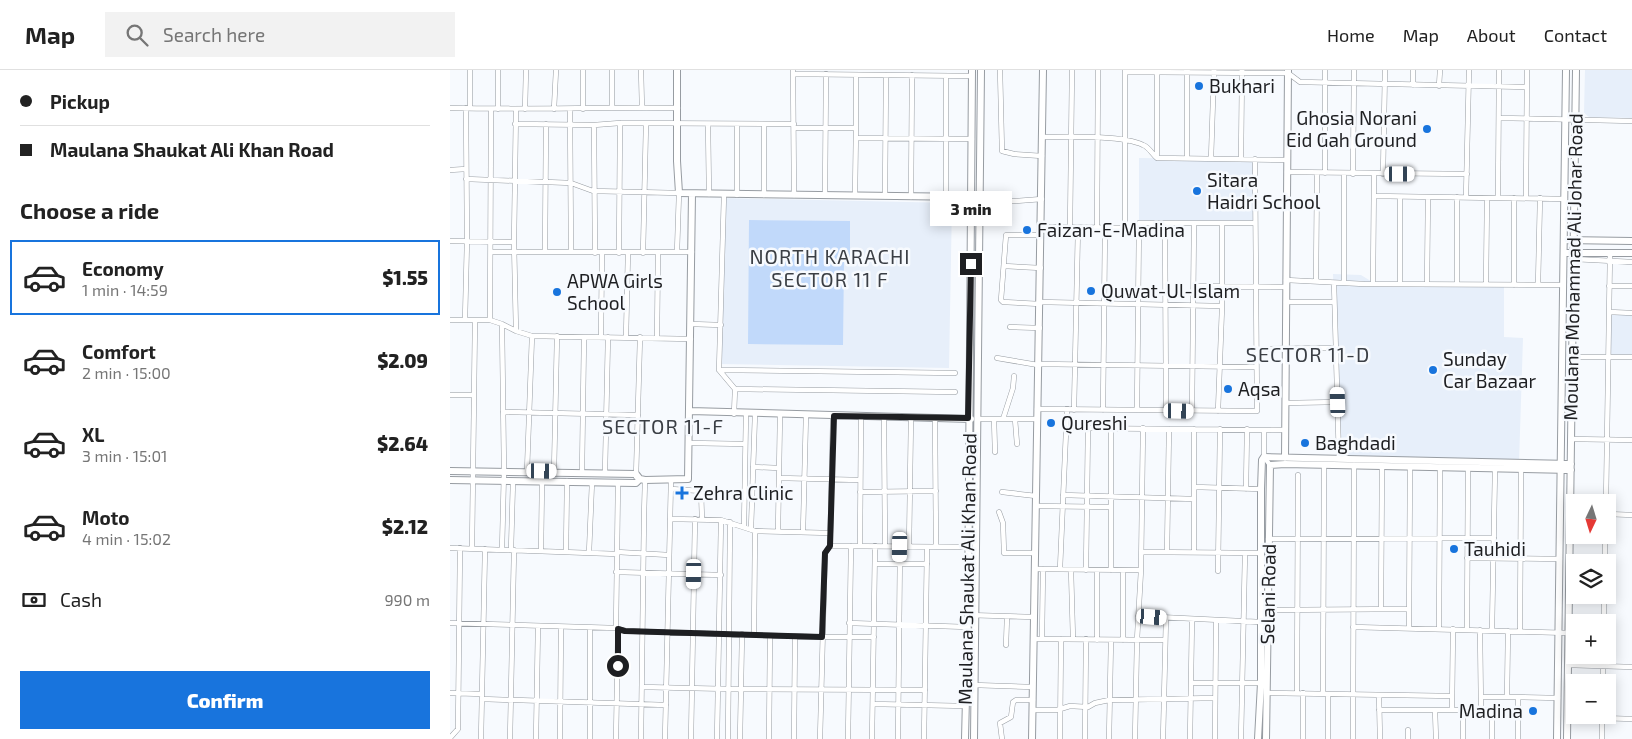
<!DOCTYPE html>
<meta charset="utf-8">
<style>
:root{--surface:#fff;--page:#f2f2f2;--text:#222;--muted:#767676;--line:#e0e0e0;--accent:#1874dd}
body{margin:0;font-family:"Exo 2",sans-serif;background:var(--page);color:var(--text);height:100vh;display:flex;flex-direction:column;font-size:19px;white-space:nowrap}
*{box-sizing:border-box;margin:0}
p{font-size:16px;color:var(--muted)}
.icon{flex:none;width:28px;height:28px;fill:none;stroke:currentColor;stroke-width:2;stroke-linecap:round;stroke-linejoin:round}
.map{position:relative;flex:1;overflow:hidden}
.drawer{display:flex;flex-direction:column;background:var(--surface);width:450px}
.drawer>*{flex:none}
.top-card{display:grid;align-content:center;height:110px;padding:0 20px;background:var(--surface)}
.needle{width:32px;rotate:184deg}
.fabs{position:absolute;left:1116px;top:424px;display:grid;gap:10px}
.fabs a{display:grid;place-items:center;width:50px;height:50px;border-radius:0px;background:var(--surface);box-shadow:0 2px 12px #0003;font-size:25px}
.end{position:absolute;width:22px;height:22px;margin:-11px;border:6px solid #1e1f22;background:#fff;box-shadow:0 0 0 2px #fff}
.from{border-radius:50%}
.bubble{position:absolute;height:35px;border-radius:0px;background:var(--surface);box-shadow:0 2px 12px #0003;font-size:16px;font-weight:800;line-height:35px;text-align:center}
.car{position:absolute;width:15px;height:30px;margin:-15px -8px;border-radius:6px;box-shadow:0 0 4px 1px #0007;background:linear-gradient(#fff 24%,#345 0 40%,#fff 0 76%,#345 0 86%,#fff 0)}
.top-card b{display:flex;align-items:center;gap:18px;height:48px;font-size:19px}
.top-card b+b{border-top:1px solid var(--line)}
.top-card i{width:12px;height:12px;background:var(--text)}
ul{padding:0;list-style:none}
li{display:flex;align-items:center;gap:15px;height:75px;margin:0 10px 8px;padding:0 10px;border:2px solid transparent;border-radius:0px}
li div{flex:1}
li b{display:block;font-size:19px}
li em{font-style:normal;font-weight:800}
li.on{border-color:var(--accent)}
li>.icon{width:45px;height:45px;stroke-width:1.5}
h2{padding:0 20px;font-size:22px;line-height:60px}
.pay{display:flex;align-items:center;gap:12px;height:55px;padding:0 20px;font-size:19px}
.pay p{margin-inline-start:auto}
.button{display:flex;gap:10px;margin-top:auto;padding:10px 20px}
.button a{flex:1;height:58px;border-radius:0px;background:var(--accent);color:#fff;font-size:20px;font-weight:800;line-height:58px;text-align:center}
header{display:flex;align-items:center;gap:30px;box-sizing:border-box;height:70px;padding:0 25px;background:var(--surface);border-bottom:1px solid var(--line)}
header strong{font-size:24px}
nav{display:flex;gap:28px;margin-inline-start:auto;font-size:18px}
.search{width:350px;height:45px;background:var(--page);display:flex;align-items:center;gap:12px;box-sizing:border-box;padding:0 18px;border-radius:0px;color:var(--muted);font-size:19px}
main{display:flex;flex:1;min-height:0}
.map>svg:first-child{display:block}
</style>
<header>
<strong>Map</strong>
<div class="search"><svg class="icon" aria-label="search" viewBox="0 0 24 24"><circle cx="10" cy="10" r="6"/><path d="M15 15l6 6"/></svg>Search here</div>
<nav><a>Home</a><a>Map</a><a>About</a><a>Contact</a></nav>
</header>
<main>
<section class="drawer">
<div class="top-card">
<b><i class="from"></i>Pickup</b>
<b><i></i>Maulana Shaukat Ali Khan Road</b>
</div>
<h2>Choose a ride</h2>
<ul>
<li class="on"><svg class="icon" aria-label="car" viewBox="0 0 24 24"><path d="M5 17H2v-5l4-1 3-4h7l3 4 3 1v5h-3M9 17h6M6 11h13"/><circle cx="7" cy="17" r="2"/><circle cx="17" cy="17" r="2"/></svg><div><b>Economy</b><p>1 min · 14:59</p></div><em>$1.55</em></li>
<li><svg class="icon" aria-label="car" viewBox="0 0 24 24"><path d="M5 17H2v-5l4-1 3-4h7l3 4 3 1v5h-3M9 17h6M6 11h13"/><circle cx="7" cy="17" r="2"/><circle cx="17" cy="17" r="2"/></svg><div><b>Comfort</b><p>2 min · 15:00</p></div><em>$2.09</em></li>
<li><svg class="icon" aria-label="car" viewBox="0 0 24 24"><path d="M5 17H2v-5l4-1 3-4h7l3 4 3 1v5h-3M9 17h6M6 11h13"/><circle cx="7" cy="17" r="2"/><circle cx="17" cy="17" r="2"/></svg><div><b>XL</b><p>3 min · 15:01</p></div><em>$2.64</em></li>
<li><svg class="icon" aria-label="car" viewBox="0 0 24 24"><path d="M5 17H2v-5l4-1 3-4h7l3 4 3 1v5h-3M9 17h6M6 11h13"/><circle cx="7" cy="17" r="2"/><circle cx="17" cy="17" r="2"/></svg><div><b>Moto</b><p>4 min · 15:02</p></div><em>$2.12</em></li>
</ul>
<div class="pay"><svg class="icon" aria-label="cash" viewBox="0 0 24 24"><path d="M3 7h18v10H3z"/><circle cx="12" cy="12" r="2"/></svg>Cash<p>990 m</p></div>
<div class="button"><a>Confirm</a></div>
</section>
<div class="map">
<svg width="1182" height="669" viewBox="0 0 1182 669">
<rect width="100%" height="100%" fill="#f7fafe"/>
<path fill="#e7effa" d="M1135,0H1182V48L1139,47L1134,43Z
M689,88L805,89V153H689Z
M274,128L502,133L499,298L270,294Z
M883,204L911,205L924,213L1054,214V267L1073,268L1069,393L890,389Z
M1159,242L1182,243V287H1158Z"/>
<path fill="#c1d9fa" d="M299,150L400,151V191H394L393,275L298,274Z"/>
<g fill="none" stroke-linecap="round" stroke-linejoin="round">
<defs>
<path id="street" d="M20,0V38
M48,0V39
M162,0V37
M191,0L192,38
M343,0L344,125
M550,0L552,81L564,84L592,86
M675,0L676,2L838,3L850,12L1076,17
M875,0V103
M675,1V158
M344,4L522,6
M496,6V127
M963,15V0
M989,16L990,0
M0,38C76,40 152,37 228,38
M66,39L64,172L66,261
M75,39L76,0
M104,39L106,0
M120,39L121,182
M133,39V0
M1049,48L1182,51
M65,54L144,55L170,53L344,54
M258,54L259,124
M314,54V125
M144,55L145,183
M344,58H406L405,125
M406,58V5
M592,67C617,67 672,65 693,75C699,77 702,84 707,88L837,90
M406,68L522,69
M707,88V0
M737,88V0
M761,89L764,0
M791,89L792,0
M0,100L16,99
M837,102L1017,104
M903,104L904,0
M933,104L935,0
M16,109L121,113L143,121L229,123L227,182
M274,124L269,300L285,319L505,322
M287,125V54
M375,125L376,4
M435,126L436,5
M924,126L1115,129
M461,127L462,5
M1007,127V214
M1016,127L1019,0
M1048,128L1049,0
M1076,128L1077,0
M551,152V132L592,129
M715,153L716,341
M591,157L688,158
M620,158L622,0
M647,158L648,0
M0,171L64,172
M41,182H242
M95,182L96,54
M169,183L170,53
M193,183L196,54
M1124,189L1182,192
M554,196L591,198
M836,210L914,214L1113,215
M866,211L867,103
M884,213L889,389
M894,213V103
M923,213L924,104
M950,213V127
M977,214L978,127
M1036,214L1037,128
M1064,215V128
M1088,215L1090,128
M744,216L836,217
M1159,216H1182
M590,232L771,236
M836,232H884
M590,234L553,232L551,230L556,165H591
M1159,242L1182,243
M0,250H40L52,254L66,261L82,266L241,269
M15,250L17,171L16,38
M40,250L41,39
M241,254L271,255
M560,257L590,258
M151,267L152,183
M176,267L178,183
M207,268L208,182
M806,279L886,278
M1123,287H1182
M547,288L588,295
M589,294L806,297
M269,300L505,303
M0,325H24
M836,333L888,332
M587,339L807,341L805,89
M624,340L628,158
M653,340L655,158
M687,340L689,153H805
M742,341L744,153
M768,341L772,238V153
M53,342L188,345
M284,344L285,319
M434,347L435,476
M485,348L486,477
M528,349H587
M544,349L545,382
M553,349L563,318L564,306
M565,349L567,374
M616,358L835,360
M744,359V482
M814,360V387L820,395
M1121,369L1182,370
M240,373L295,374
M303,397L329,398
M77,401L82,266
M104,402L107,266
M132,402L134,267
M155,402L158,267
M186,407L190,267
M329,408L410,410
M744,417L811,419
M221,419L251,421L252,449
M796,419L797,359
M410,422L486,421
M552,422L586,426
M613,425L744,429
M1156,432L1160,183
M586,436L661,437
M549,442L553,453L554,483H585
M1158,444L1182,445
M220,449L271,450L305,461L380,463
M294,457L296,344
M301,459L305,344
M328,461L330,345
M353,462L356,345
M818,469L1044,468
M380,476L518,477
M410,476L411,347
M459,477L461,348
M0,478L167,484
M22,479L25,250
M52,480L54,401L52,254
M61,480L63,411
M91,481L92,412
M116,482L117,411
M167,482L219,485
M692,482L811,483
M717,482L719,359
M139,483L142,412
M1017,488L1110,489
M1155,492V465
M425,494H477
M585,499L691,500
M610,499L617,339
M621,500L623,569
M636,500L638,358
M647,500V570
M661,500V358
M673,500V570
M768,501L770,359
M166,502L271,505
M931,539L932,396
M811,540L959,539
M518,545L584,547
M688,546L811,552
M1154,552V525
M0,553L166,558L175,561L372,567H424
M399,553L517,557
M903,557L1119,563
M166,558L168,413
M959,558L960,397
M989,559L990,397
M1017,560L1018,398
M1030,560L1031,640
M1042,560L1045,399
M1070,561L1071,399
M304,565L305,461
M584,569L715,570
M592,569L593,499
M556,575L557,547
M1118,595L1182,597
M1153,612V585
M742,613H811
M524,615L583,617
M192,617L279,619L475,620
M0,623L32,624
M816,623L1002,626
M847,623L848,405
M853,623V669
M873,624L874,395
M929,625L930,669
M1031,627H1068V669
M1057,627L1058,561
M1068,627L1108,628
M32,629L216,635
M423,634L515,636
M583,640H607L620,636L638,637L645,633L659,630L765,628
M929,640H1042V669
M985,640L986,669
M1002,640L1003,559
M1152,648L1182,649
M958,660V669
M0,668L8,659L10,478
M31,669L35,479
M60,669L64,480
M86,669L88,556
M110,669L111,557
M140,669V558
M166,669L168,559
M191,669L194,446L195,410
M215,669L221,410
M241,669L245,449
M267,669L271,450
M278,669L280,452
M290,669L292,564
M319,669L320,566
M344,669L345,566
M370,669L375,483L380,476L383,346
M398,669L401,476
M422,669L425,476
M448,669L450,477
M474,669L477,477
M552,669L550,653L561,647L563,632L566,630H583
M610,669L611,569
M635,669L636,569
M659,669L661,570
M685,669L687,570L691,500L693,358
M713,669L716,548
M740,669L742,549
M765,669L766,550
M791,669L795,483
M878,669V624
M903,669L904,395
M1013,669V640
M1152,669V645"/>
<path id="secondary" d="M227,0V91L229,123L522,127
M1114,170L1182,171
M1114,183H1182
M240,341L521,349
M835,388L838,0
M0,401L186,404L190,409L195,410L238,409L242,124
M0,410L186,413L190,409
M515,669L518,545L522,0
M524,669L531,0
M582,669L593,0
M808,669L811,613V419L812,390L814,387L1121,394
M816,669L820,395L835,394L1121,400
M1107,669L1116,0
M1117,669L1126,0"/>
</defs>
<use href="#street" stroke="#979ca2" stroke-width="5.5"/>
<use href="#secondary" stroke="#979ca2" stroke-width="8"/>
<use href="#street" stroke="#fff" stroke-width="4.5"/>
<use href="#secondary" stroke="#fff" stroke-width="6"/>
</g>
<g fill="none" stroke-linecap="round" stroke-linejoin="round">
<path stroke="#1e1f22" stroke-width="6" d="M168,596V559L175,561L372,567L375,483L380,476L384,346L518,348L521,194"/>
</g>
<g fill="#1874dd" stroke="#f7fafe" stroke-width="2">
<circle cx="749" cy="16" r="5"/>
<circle cx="977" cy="59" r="5"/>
<circle cx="747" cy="121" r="5"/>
<circle cx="577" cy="160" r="5"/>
<circle cx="641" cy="221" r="5"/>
<circle cx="107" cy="222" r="5"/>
<circle cx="983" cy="300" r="5"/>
<circle cx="778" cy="319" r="5"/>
<circle cx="601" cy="353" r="5"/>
<circle cx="855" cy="373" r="5"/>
<path d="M229.5 415.5h5v5h5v5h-5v5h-5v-5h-5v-5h5z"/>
<circle cx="1004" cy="479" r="5"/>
<circle cx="1083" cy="641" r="5"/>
</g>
<g text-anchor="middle" stroke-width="5" stroke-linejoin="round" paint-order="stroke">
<g font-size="19" fill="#1e1f22" stroke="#f7fafe" text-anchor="start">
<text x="759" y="23">Bukhari</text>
<text x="967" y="55" text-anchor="end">Ghosia Norani<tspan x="967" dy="22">Eid Gah Ground</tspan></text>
<text x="757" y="117">Sitara<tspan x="757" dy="22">Haidri School</tspan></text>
<text x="587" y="167">Faizan-E-Madina</text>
<text x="117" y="218">APWA Girls<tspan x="117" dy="22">School</tspan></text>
<text x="651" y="228">Quwat-Ul-Islam</text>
<text x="993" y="296">Sunday<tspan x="993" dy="22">Car Bazaar</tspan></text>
<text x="788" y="326">Aqsa</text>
<text x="611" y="360">Qureshi</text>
<text x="865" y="380">Baghdadi</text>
<text x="243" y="430">Zehra Clinic</text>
<text x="1014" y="486">Tauhidi</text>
<text x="1073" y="648" text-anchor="end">Madina</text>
</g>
<g font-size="19" fill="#1e1f22" stroke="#f7fafe">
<text transform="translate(1123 197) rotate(-89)" y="7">Moulana Mohammad Ali Johar Road</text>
<text transform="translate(517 499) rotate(-89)" y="7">Maulana Shaukat Ali Khan Road</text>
<text transform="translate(818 524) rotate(-89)" y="7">Selani Road</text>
</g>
<g font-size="20" letter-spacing="1" fill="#3b3f45" stroke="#f7fafe">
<text x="380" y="194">NORTH KARACHI<tspan x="380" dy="23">SECTOR 11 F</tspan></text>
<text x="858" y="292">SECTOR 11-D</text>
<text x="213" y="364">SECTOR 11-F</text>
</g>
</g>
</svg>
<div class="fabs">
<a><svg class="needle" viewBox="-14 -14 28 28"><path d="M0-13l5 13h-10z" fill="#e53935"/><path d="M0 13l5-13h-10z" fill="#767676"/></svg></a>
<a><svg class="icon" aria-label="layers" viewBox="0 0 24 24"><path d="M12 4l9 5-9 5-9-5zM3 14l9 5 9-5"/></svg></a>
<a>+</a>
<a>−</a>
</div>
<i class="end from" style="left:168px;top:596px"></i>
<i class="end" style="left:521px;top:194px"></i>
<div class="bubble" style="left:480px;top:121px;width:82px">3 min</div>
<i class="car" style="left:950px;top:104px;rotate:90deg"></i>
<i class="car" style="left:888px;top:332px;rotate:358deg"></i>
<i class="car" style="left:729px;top:341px;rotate:91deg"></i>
<i class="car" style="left:92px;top:401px;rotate:91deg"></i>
<i class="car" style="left:450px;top:477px;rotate:181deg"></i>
<i class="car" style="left:244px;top:504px;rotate:181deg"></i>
<i class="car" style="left:702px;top:547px;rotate:95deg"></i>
</div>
</main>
